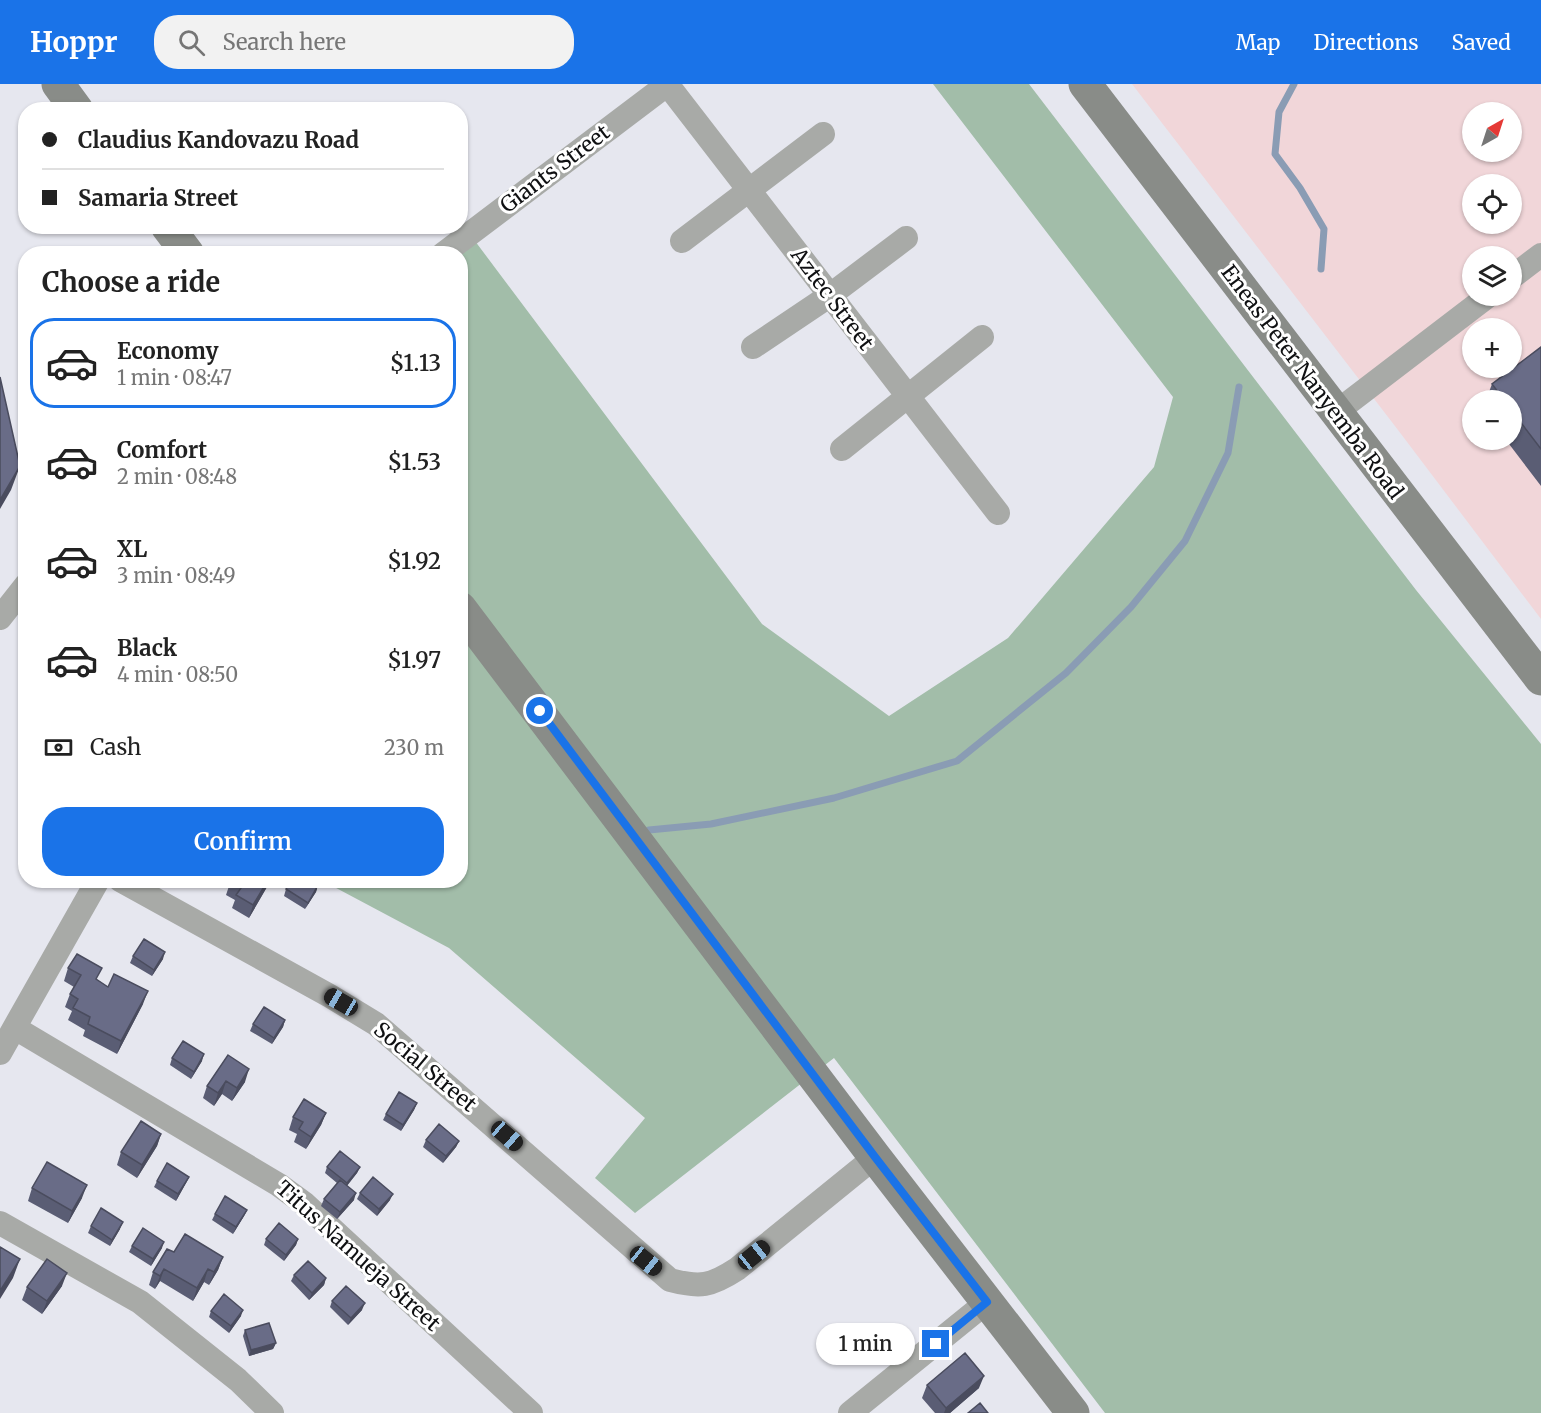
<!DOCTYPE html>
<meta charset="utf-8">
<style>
:root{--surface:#fff;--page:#f2f2f2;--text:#222;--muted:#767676;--line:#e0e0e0;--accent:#1a73e8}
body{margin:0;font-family:Merriweather,serif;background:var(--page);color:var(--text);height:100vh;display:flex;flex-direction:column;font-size:22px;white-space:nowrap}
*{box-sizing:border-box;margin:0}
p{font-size:20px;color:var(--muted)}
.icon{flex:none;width:33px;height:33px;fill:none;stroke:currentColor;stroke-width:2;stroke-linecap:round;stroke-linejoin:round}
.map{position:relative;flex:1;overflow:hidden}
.side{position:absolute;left:18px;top:162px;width:450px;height:642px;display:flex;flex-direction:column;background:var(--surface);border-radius:24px;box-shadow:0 2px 4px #0004}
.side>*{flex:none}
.banner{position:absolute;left:18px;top:18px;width:450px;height:132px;border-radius:24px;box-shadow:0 2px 4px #0004;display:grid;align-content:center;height:132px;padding:0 24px;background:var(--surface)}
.needle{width:39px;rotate:39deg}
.tools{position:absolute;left:1462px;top:18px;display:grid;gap:12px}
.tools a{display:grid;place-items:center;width:60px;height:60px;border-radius:50%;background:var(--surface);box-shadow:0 2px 4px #0004;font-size:30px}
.end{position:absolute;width:27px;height:27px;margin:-14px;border:8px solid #1a73e8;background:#fff;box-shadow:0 0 0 3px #fff}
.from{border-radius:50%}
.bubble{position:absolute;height:42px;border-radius:21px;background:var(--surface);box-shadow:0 2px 4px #0004;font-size:20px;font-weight:600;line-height:42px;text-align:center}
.car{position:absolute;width:18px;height:36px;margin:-18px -9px;border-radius:8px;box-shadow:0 0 4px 2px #0007;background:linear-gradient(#222 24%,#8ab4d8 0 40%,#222 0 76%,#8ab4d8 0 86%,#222 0)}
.banner b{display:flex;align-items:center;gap:21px;height:57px;font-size:22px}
.banner b+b{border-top:2px solid var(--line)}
.banner i{width:15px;height:15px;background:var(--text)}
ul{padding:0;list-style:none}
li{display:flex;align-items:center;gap:18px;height:90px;margin:0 12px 9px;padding:0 12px;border:3px solid transparent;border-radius:24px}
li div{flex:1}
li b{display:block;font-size:22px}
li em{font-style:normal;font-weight:600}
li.on{border-color:var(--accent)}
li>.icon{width:54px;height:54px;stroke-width:1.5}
h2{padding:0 24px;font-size:27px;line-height:72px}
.pay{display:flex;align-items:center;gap:15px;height:66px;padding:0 24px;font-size:22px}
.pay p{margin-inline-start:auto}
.cta{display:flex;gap:12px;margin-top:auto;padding:12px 24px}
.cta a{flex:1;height:69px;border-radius:24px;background:var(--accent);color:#fff;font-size:24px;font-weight:600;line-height:69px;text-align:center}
header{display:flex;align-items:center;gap:36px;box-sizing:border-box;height:84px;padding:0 30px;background:var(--accent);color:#fff}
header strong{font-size:28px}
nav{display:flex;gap:33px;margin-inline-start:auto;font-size:21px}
.search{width:420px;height:54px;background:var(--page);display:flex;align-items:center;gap:15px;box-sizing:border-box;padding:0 21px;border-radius:24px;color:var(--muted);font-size:22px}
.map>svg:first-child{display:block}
</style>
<header>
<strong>Hoppr</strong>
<div class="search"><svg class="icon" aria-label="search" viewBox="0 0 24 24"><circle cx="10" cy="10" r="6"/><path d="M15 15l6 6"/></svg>Search here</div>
<nav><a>Map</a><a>Directions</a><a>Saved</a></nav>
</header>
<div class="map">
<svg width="1541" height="1329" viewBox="0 0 1541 1329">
<rect width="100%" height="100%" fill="#e6e7ef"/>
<path fill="#f1d6d9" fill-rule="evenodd" d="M1132,0H1541V535L1398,346ZM1473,28H1512V68H1473ZM1473,100H1512V140H1473ZM1473,172H1512V212H1473ZM1473,244H1512V284H1473ZM1473,316H1512V356H1473Z"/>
<path fill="#a2bda9" d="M933,0H1029L1416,506L1541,660V1329H1105L834,974L635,1129L595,1094L645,1034L449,864L323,797L460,796V170L469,149L762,540L889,632L1008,554L1154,383L1173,313Z"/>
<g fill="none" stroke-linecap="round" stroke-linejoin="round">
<path stroke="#8a9cb4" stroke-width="7" d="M1294,0L1279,28L1275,70L1300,104L1324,145L1321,185
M649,746L711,740L834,714L957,677L1066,589L1131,523L1185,457L1228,369L1239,303"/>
<path stroke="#a8aaa7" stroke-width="24" d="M667,0L998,429
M682,157L823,50
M443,170L668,0
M1512,193L1541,171
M753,263L829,212L906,154
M1335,329L1488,212
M842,365L982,253
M0,534L26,501
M120,796L330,912L376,940L670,1196C700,1204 711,1202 737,1185L875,1073
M15,944L279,1101L305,1120L531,1329
M0,969L98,796
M0,1139L140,1218L238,1296L272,1329
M850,1329L987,1218"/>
<path stroke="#898c88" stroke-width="33" d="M58,0L77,26
M1085,0L1541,595
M167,142L188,170
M460,524L875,1073L1073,1329"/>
</g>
<path fill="#5a5d74" d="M1541,263V402L1506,356H1512V316H1486L1492,300Z
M231,796H271L249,834L232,824L235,816L226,811Z
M318,801L316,808L305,825L284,812L286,805Z
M133,872L163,875L152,892L130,879Z
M68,884L98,896L108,903L143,920L117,970L83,952L85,946L68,936L72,927L65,923L70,910L74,903L64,897Z
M285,936L283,943L272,960L250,947L253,940Z
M228,971L245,998L232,1017L222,1010L214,1022L203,1014L207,1002Z
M172,974L202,977L191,995L170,981Z
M417,1019L414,1026L401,1047L383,1036L386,1030Z
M326,1029L321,1041L306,1065L294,1058L297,1050L289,1046L293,1033Z
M161,1050L157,1062L137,1094L117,1081L121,1068Z
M426,1056L459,1057L456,1063L443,1079L423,1063Z
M327,1083H360L357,1089L347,1102L354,1116L337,1135L321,1122L324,1115L337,1099L325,1089Z
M189,1093L186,1099L176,1117L154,1103L157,1097Z
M32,1104L82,1114L68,1139L28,1117Z
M360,1109L390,1116L377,1132L357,1115Z
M247,1126L244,1132L233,1150L212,1136L215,1130Z
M91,1142L120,1145L110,1162L88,1149Z
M266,1155H298L296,1161L284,1177L264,1161Z
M132,1162L162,1164L151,1182L129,1168Z
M174,1168L223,1173L218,1186L209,1201L204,1198L193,1217L160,1197L155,1205L149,1201L153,1188Z
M294,1191L326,1194L324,1201L309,1216L291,1197Z
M62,1202L42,1230L22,1216L27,1203Z
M332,1217L362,1226L348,1241L330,1223Z
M211,1227L241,1232L229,1249L209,1233Z
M245,1246L276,1259L273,1265L249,1272L243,1252Z
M927,1301L979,1304L950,1329H935L922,1314Z"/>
<path fill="#4a4c5e" d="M20,382L11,406L0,425V416Z
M268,796H271L249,834L253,821Z
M318,801L316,808L305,825L308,819Z
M165,868L163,875L152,892L154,886Z
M148,907L143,920L117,970L121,957Z
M285,936L283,943L272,960L274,954Z
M204,970L202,977L191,995L194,988Z
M249,985L245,998L232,1017L237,1004Z
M226,997L222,1010L214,1022L218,1009Z
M417,1019L414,1026L401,1047L403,1041Z
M326,1029L321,1041L306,1065L311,1053Z
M161,1050L157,1062L137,1094L142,1081Z
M459,1057L456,1063L443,1079L446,1072Z
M360,1083L357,1089L344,1105L347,1099Z
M189,1093L186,1099L176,1117L178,1110Z
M87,1101L82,1114L68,1139L72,1127Z
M356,1109L354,1116L337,1135L340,1128Z
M393,1110L390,1116L377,1132L379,1125Z
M247,1126L244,1132L233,1150L236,1143Z
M123,1138L120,1145L110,1162L112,1156Z
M298,1155L296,1161L284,1177L286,1171Z
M164,1158L162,1164L151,1182L153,1175Z
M223,1173L218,1186L209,1201L214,1188Z
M20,1175L13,1194L0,1215V1207Z
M164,1185L160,1197L155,1205L160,1192Z
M208,1185L204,1198L193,1217L197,1204Z
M67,1189L62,1202L42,1230L47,1217Z
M326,1194L324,1201L309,1216L312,1209Z
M365,1219L362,1226L348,1241L351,1234Z
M243,1226L241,1232L229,1249L231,1242Z
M276,1259L273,1265L249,1272L251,1266Z
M984,1292L979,1304L950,1329H944L946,1324Z"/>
<path fill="#696c87" stroke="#4a4c5e" stroke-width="1.5" d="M1541,263V365L1512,327V316H1504L1492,300Z
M0,293L20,382L0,416Z
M231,796H268L253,821L236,811L241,804L230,798Z
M292,796H311L318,801L308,819L286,805Z
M144,855L165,868L154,886L133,872Z
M77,870L102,884L96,895L108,903L114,890L148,907L121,957L88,940L90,933L73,924L78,915L70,910L81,891L68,884Z
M264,923L285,936L274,954L253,940Z
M183,957L204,970L194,988L172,974Z
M228,971L249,985L237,1004L226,997L218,1009L207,1002Z
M399,1008L417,1019L403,1041L386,1030Z
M304,1015L326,1029L311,1053L299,1045L303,1038L293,1033Z
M141,1037L161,1050L142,1081L121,1068Z
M439,1040L459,1057L446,1072L426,1056Z
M340,1067L360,1083L347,1099L327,1083Z
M47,1078L87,1101L72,1127L32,1104Z
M167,1079L189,1093L178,1110L157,1097Z
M373,1093L393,1110L379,1125L360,1109Z
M340,1096L356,1109L340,1128L324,1115Z
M225,1112L247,1126L236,1143L215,1130Z
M101,1124L123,1138L112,1156L91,1142Z
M279,1139L298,1155L286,1171L266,1155Z
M143,1144L164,1158L153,1175L132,1162Z
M185,1150L223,1173L214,1188L208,1185L197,1204L164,1185L160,1192L153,1188L167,1165L174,1168Z
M0,1163L20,1175L0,1207Z
M47,1175L67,1189L47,1217L27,1203Z
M308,1177L326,1194L312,1209L294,1191Z
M346,1202L365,1219L351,1234L332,1217Z
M224,1210L243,1226L231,1242L211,1227Z
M269,1239L276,1259L251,1266L245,1246Z
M965,1269L984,1292L946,1324L927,1301Z
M980,1319L988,1329H968Z"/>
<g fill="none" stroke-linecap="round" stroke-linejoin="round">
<path stroke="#1a73e8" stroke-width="8" d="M540,627L875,1073L987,1218L936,1260"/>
</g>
<g text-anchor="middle" stroke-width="6" stroke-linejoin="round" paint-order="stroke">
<g font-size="21" fill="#0f1012" stroke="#fff">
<text transform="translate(555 85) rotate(-37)" y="7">Giants Street</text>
<text transform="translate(832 215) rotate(53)" y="7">Aztec Street</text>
<text transform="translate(1312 298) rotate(53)" y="7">Eneas Peter Nanyemba Road</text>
<text transform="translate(425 983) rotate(40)" y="7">Social Street</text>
<text transform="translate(358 1172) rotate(42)" y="7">Titus Namueja Street</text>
</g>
</g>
</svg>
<div class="tools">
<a><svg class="needle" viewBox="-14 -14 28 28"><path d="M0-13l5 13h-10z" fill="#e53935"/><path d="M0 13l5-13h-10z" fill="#767676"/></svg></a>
<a><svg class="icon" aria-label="locate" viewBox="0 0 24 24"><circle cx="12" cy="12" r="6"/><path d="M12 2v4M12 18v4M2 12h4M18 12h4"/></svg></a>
<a><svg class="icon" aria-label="layers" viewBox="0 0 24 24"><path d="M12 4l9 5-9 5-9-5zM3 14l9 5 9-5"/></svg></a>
<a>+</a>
<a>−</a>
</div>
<i class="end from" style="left:540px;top:627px"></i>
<i class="end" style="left:936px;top:1260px"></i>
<div class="bubble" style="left:816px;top:1239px;width:99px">1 min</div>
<i class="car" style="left:341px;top:918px;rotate:300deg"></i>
<i class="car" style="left:507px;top:1052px;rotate:131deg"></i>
<i class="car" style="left:754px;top:1171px;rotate:51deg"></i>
<i class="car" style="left:646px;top:1177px;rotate:129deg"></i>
<div class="banner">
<b><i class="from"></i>Claudius Kandovazu Road</b>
<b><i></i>Samaria Street</b>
</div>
<section class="side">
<h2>Choose a ride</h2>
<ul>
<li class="on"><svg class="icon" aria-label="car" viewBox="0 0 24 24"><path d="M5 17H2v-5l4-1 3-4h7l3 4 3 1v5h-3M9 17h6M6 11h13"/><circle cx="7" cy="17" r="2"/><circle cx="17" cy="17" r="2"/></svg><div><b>Economy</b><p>1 min · 08:47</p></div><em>$1.13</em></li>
<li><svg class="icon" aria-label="car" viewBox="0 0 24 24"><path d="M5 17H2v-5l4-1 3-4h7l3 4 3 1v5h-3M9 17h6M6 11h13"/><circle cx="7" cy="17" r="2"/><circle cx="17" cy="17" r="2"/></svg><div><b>Comfort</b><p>2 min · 08:48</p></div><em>$1.53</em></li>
<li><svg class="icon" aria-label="car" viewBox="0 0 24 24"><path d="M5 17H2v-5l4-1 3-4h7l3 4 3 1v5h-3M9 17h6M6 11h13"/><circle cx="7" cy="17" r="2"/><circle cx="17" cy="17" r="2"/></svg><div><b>XL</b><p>3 min · 08:49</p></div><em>$1.92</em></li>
<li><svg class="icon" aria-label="car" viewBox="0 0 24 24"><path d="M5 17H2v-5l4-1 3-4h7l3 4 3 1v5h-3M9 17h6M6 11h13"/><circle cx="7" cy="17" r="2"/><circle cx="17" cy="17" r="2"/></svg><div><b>Black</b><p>4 min · 08:50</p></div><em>$1.97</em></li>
</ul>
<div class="pay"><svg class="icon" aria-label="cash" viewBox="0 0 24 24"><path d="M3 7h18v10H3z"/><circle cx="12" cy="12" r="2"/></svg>Cash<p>230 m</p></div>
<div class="cta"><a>Confirm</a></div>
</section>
</div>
